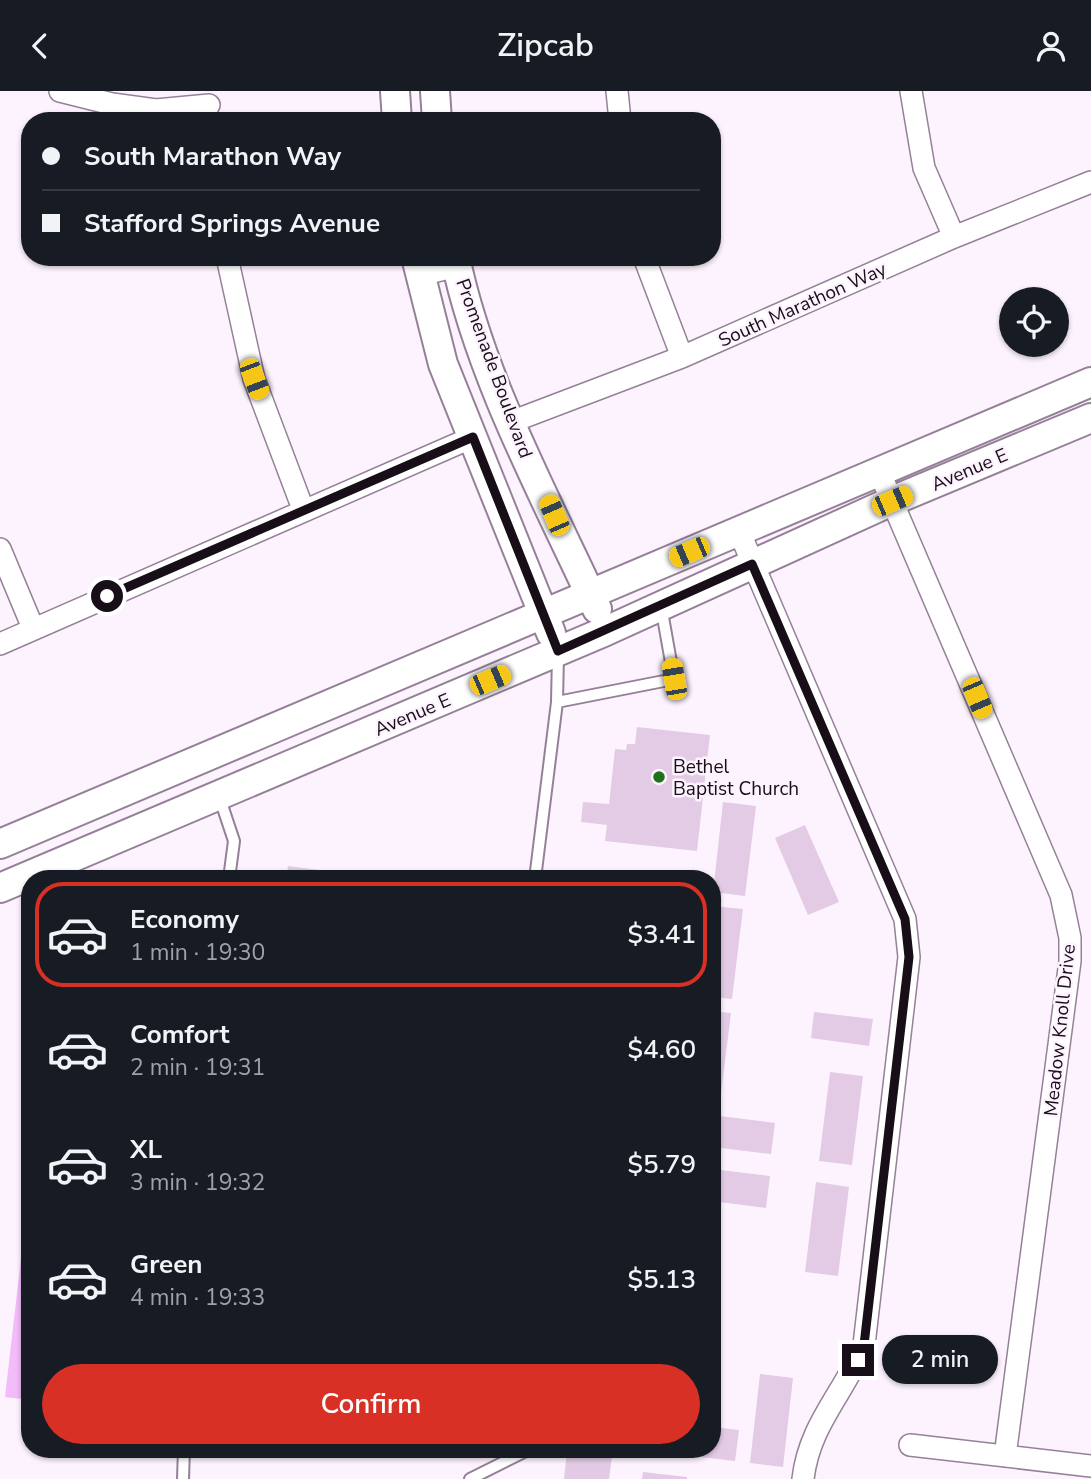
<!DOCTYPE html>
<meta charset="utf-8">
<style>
:root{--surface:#171b24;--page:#242831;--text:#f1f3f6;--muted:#9ea1a6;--line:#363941;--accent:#d93025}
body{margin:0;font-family:"Nunito Sans",sans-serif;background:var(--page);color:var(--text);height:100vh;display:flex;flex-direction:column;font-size:26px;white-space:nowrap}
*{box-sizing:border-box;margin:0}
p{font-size:23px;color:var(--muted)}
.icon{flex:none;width:38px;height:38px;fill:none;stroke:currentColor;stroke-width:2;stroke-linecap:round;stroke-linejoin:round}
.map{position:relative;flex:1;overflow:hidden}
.side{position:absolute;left:21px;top:779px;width:700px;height:588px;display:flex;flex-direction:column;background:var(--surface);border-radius:28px;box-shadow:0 2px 5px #0004}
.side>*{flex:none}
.banner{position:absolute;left:21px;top:21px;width:700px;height:154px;border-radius:28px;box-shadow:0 2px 5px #0004;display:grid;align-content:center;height:154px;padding:0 21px;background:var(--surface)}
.fabs{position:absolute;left:999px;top:196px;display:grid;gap:14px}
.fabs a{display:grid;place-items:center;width:70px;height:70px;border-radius:50%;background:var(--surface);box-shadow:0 2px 5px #0004;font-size:35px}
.end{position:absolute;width:32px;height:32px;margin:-16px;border:9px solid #170e18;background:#fff;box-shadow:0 0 0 4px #fff}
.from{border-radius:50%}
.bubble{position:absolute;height:49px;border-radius:24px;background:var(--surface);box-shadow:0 2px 5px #0004;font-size:23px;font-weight:600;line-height:49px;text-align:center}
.car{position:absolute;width:21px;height:42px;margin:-21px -10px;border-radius:9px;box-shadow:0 0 5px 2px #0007;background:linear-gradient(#f5c518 24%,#345 0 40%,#f5c518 0 76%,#345 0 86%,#f5c518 0)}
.banner b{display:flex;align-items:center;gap:24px;height:66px;font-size:26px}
.banner b+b{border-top:2px solid var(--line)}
.banner i{width:18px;height:18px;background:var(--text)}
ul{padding:12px 0 0;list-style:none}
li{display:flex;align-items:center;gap:21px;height:105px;margin:0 14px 10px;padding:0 7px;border:4px solid transparent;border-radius:28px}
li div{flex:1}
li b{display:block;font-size:26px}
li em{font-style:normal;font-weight:600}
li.current{border-color:var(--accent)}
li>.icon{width:63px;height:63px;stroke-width:1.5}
.cta{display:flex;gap:14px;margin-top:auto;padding:14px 21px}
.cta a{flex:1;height:80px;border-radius:42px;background:var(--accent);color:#fff;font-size:28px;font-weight:600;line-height:80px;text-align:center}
header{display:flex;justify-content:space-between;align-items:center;height:91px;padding:0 21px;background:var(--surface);font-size:32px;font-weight:600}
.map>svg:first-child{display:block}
</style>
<header><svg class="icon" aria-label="back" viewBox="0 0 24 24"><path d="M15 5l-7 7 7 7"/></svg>Zipcab<svg class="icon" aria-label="person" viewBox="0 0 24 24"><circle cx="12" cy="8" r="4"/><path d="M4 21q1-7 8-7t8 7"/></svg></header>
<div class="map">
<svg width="1091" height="1388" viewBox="0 0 1091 1388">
<rect width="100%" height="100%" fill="#fdf3fe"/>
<path fill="#f1bcf8" d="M23,1150L30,1151V1309L5,1306Z"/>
<path fill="#e3cbe6" d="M637,636L710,644L697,760L605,750L607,734L581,731L583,711L609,713L615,658L626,659L627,653H635Z
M723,711L756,715L745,805L713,801Z
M805,734L839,811L808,824L775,747Z
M288,775L373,786V788H286Z
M712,815L743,818L732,908L712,906Z
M712,920L731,922L720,1011L712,1010Z
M814,921L873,928L869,955L811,947Z
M830,981L863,985L852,1074L819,1070Z
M712,1024L775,1032L771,1063L712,1056Z
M712,1078L770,1085L766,1117L712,1110Z
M816,1091L849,1096L838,1185L805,1181Z
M760,1283L793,1287L783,1376L750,1372Z
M712,1336L739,1339L735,1370L648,1360L712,1358Z
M567,1358H613L609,1388H564Z
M643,1381L687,1386V1388H642Z"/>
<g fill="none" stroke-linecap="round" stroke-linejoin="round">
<defs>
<path id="service" d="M557,611L674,588L661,515
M219,705L234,750L229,788
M535,788L557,611L558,563
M183,1388L184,1358
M470,1388L530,1358"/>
<path id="minor" d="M60,0L112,13L156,19L209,14
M617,0L620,30
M911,0L924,77L954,146
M227,166L254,288L303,418
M644,166L682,266
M420,184L457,175
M511,331L682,266L954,146L1091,91
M879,380L1061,804L1070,847V870L1005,1365
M739,440L905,828L909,866L864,1254C844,1302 809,1334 803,1388
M0,458L33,537
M0,553L473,346
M910,1354L1091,1375"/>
<path id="tertiary" d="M395,0L397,30
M435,0L437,30
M416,166L443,273L551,542
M455,166C480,287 546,407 597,518
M0,753L1091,291
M0,797L606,540L892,410L1091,327"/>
</defs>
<use href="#service" stroke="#968099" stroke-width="14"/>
<use href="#minor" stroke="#968099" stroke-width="24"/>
<use href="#tertiary" stroke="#968099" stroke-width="32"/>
<use href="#service" stroke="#fff" stroke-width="10"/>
<use href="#minor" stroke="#fff" stroke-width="21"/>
<use href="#tertiary" stroke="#fff" stroke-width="28"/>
</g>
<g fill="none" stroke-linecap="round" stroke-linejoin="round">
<path stroke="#170e18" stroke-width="9" d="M107,505L473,346L558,560L752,473L905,828L909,866L864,1254L858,1269"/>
</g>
<circle fill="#1f721c" stroke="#fdf3fe" stroke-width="2.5" cx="659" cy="686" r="7"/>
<g text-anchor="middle" stroke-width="5" stroke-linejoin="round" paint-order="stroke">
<g font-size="19" fill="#170e18" stroke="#fdf3fe">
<text transform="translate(802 213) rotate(-24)" y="7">South Marathon Way</text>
<text transform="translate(495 277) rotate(70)" y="7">Promenade Boulevard</text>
<text transform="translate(969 378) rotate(-23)" y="7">Avenue E</text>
<text transform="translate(412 623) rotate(-23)" y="7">Avenue E</text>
<text transform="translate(1059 939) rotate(-84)" y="7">Meadow Knoll Drive</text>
</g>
<g font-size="19" fill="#170e18" stroke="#fdf3fe" text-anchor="start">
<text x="673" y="682">Bethel<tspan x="673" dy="22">Baptist Church</tspan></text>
</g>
</g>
</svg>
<div class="fabs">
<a><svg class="icon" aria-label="locate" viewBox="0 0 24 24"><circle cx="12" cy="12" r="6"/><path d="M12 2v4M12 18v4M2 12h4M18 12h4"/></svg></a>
</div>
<i class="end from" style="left:107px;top:505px"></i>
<i class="end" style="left:858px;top:1269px"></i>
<div class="bubble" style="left:882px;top:1244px;width:116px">2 min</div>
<i class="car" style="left:254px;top:288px;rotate:159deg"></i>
<i class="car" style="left:892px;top:410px;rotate:67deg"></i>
<i class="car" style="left:554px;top:424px;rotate:337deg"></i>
<i class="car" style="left:689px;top:461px;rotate:247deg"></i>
<i class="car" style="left:674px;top:588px;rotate:350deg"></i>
<i class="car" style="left:490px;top:589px;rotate:67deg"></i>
<i class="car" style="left:977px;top:607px;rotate:157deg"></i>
<div class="banner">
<b><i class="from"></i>South Marathon Way</b>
<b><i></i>Stafford Springs Avenue</b>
</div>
<section class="side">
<ul>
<li class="current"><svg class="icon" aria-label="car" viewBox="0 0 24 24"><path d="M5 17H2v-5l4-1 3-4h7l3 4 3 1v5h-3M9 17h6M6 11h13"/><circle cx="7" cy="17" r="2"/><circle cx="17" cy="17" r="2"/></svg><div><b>Economy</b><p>1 min · 19:30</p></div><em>$3.41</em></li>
<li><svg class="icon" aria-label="car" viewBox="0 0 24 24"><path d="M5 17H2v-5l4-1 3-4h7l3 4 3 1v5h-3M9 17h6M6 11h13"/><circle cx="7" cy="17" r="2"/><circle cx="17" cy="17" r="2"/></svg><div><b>Comfort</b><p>2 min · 19:31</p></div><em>$4.60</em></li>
<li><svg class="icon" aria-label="car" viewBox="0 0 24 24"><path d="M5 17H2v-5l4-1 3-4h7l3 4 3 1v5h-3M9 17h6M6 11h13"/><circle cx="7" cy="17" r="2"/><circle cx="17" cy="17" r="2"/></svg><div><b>XL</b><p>3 min · 19:32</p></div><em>$5.79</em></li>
<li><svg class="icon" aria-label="car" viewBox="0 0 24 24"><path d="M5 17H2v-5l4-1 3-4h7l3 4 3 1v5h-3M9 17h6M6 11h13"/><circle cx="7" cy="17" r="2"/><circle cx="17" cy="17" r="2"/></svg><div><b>Green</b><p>4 min · 19:33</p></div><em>$5.13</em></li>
</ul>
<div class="cta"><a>Confirm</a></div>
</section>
</div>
